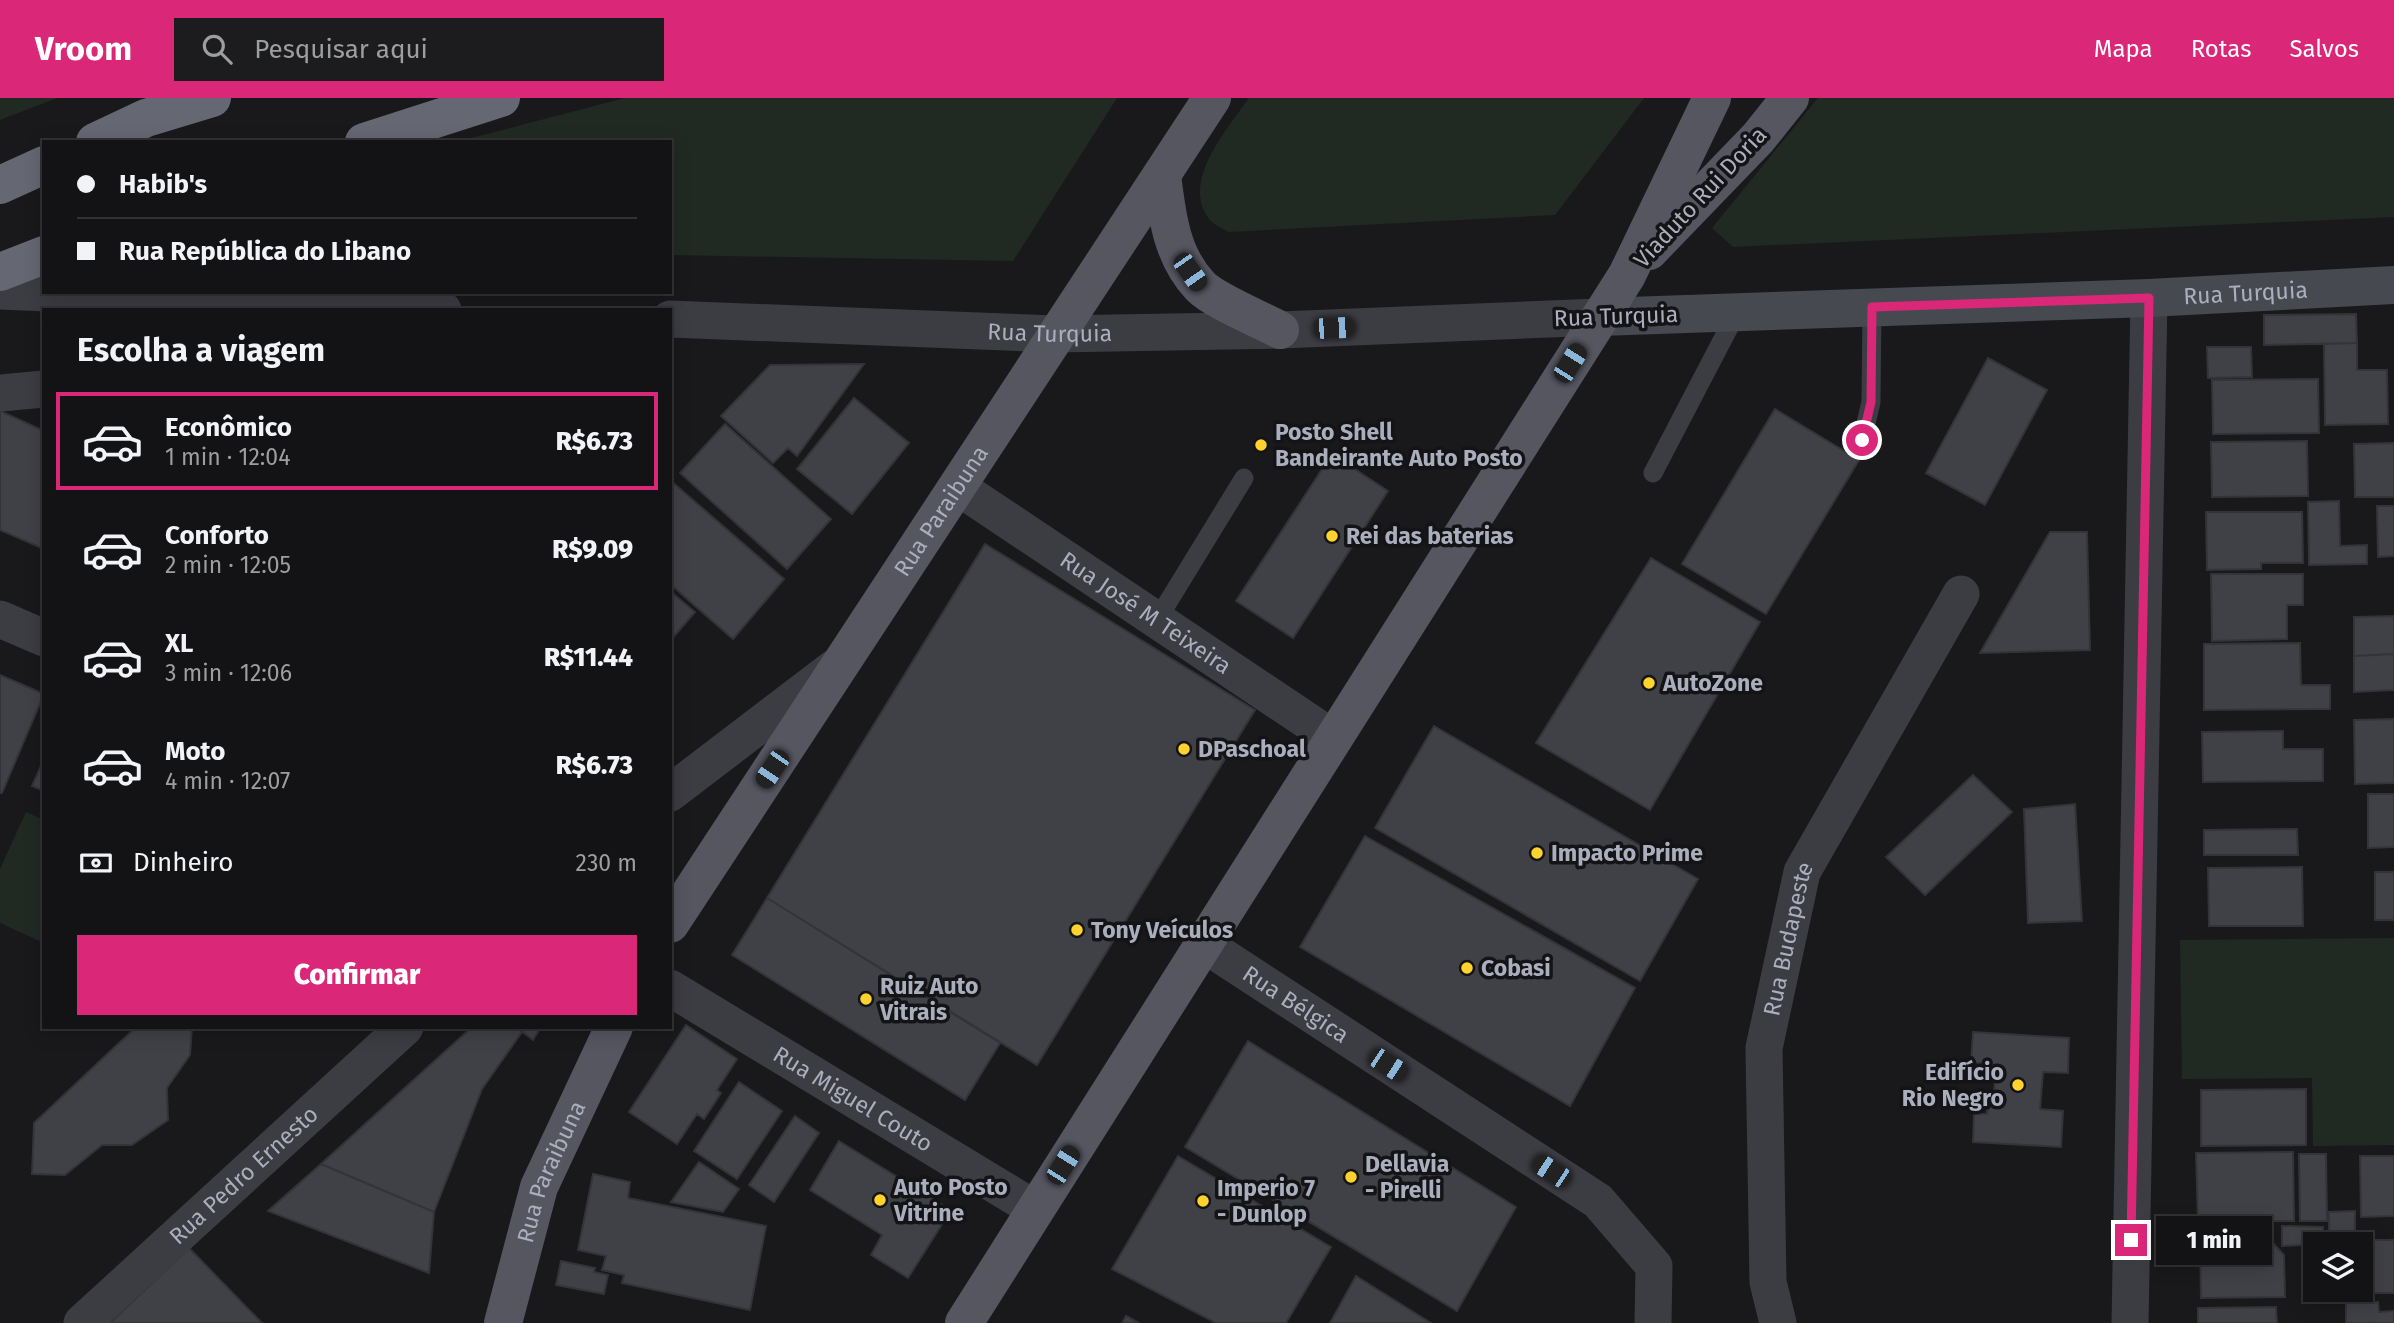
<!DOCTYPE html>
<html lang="pt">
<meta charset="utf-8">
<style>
:root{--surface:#131315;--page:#1c1c1e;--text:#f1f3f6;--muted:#9d9ea0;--line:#323234;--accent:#db2777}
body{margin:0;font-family:"Fira Sans",sans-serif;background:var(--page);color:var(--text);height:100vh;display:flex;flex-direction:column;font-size:26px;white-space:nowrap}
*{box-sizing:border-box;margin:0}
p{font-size:23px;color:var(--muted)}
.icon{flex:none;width:38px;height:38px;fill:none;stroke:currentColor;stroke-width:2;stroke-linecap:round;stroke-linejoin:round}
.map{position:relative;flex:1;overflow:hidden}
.panel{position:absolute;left:42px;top:210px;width:630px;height:721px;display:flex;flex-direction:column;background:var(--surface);border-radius:0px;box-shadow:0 4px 18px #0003,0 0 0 2px var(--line)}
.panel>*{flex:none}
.top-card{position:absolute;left:42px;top:42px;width:630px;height:154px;border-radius:0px;box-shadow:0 4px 18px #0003,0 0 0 2px var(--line);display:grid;align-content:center;height:154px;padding:0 35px;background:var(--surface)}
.tools{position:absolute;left:2303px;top:1134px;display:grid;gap:14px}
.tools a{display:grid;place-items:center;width:70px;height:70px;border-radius:0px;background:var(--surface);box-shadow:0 4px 18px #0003,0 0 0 2px var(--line);font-size:35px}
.end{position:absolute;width:32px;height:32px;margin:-16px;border:9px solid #db2777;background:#fff;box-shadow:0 0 0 4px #fff}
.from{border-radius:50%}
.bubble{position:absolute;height:49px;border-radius:0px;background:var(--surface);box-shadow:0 4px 18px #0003,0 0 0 2px var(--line);font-size:23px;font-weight:800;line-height:49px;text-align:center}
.car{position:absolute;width:21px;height:42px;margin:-21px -10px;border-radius:9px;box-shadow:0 0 5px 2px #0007;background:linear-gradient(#222 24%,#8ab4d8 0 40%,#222 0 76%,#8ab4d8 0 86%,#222 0)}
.top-card b{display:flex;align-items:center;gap:24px;height:66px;font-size:26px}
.top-card b+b{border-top:2px solid var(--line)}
.top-card i{width:18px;height:18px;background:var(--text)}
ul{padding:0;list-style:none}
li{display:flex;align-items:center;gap:21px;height:98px;margin:0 14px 10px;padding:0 21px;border:4px solid transparent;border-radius:0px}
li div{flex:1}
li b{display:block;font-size:26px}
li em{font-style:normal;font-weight:800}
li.current{border-color:var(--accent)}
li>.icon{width:63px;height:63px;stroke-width:1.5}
h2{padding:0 35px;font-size:32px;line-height:84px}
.pay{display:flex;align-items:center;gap:18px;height:77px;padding:0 35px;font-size:26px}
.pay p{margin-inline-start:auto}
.action{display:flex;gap:14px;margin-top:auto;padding:14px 35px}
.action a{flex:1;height:80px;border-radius:0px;background:var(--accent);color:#fff;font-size:28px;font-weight:800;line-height:80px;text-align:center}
header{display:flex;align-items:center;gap:42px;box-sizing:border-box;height:98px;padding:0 35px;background:var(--accent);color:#fff}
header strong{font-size:33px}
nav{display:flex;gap:38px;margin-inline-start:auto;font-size:24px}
.search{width:490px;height:63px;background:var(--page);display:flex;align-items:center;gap:18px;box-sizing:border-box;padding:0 24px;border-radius:0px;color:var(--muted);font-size:26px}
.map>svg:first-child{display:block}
</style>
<header>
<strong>Vroom</strong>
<div class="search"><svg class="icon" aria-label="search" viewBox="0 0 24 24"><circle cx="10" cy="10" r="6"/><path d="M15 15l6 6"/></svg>Pesquisar aqui</div>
<nav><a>Mapa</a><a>Rotas</a><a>Salvos</a></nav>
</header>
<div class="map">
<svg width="2394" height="1225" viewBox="0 0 2394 1225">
<rect width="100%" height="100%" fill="#19191c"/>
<path fill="#202a23" d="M0,0H57L0,22Z
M625,0H1117L1013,163L670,157V44H456Z
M1249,0H1644L1555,117L1228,134C1223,130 1214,127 1210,122C1179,85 1228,30 1249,0Z
M1818,0H2394V119L1733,149L1712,130Z
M26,714L44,722V845L0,825V771Z
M2394,840V1047L2313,1048L2312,980L2182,981L2180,842Z"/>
<path fill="#404147" stroke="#333338" stroke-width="2" d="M2356,216L2357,245L2264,247V217Z
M2357,245V272H2387L2388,326L2325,327L2324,246Z
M2207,249H2251L2252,279L2208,280Z
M1988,260L2047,292L1985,407L1926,375Z
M864,266L797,358L788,350L773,365L721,318L770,267Z
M2318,281L2319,335L2213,336L2212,282Z
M854,300L909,345L852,416L797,371Z
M1775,311L1859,362L1766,516L1682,466Z
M0,313L44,333V451L0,432Z
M725,326L831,421L787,471L680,375Z
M2307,343L2308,398L2212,399L2211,344Z
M2394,345V399H2355L2354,346Z
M1332,356L1388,393L1293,540L1236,503Z
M670,382L784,481L733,541L670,486Z
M2339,403L2340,448L2367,447V466L2309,467L2308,404Z
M2377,408H2394V458L2378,459Z
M2206,414H2302L2303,465H2261V471L2207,472Z
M2050,434H2087L2090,552L1980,555Z
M985,446L1255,612L1037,967L767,800Z
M1651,460L1760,524L1650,712L1536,645Z
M2211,476H2303V507H2287V541L2212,543Z
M670,493L695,514L670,543Z
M2394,518V556L2354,558V519Z
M2300,545L2301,587H2330V611L2204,612V546Z
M2394,556V592L2354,594V558Z
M0,577L44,596L2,695H0Z
M2394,621V685L2355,686L2354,622Z
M1434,628L1698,781L1640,883L1375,730Z
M2283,633V651H2323V683L2203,684L2202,634Z
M44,661V693L32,688Z
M1973,677L2012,714L1925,797L1886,759Z
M2368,696H2394V749L2368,750Z
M2075,706L2082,823L2028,825L2024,711Z
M2297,731L2298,757H2204V732Z
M1365,738L1635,890L1570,1008L1300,849Z
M2302,769L2303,828H2209L2208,770Z
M2375,774H2394V822H2375Z
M767,800L1000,945L965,1002L732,857Z
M686,927L737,961L717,992L721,995L704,1021L697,1016L677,1046L629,1014Z
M136,929H192L190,957L167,990L168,1022L132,1047H102L65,1077L32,1076L34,1025Z
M472,929H516L522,934L482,991L434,1114L321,1066Z
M516,929H541L533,942Z
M1973,934L2069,940L2068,975L2043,974L2040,1011L2063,1013L2061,1049L1973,1044L1974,1016H1987L1988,998H1994L1995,976H1986L1987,966L1971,965Z
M1248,943L1516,1109L1457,1213L1185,1049Z
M739,984L782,1013L737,1081L694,1053Z
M2306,991V1047L2201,1048V992Z
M795,1018L819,1035L774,1104L749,1087Z
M839,1043L951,1112L908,1180L871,1157L882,1137L810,1092Z
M2293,1054L2294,1123L2198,1124L2196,1055Z
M2299,1056H2326L2327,1123H2300Z
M1178,1058L1331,1149L1286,1225H1216L1112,1171Z
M2360,1058H2394V1118L2361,1119Z
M699,1064L739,1091L723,1114L671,1104Z
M321,1066L434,1114L429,1175L268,1113Z
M593,1076L630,1084L628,1100L766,1128L750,1212L622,1185L624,1177L602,1172L606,1158L578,1152Z
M2355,1113V1146H2329V1114Z
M2282,1128L2323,1129V1146L2282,1148Z
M2358,1142H2394V1195H2359L2361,1146Z
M2271,1143L2284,1157L2285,1199L2201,1200L2200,1144Z
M189,1150L262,1225H110Z
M561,1163L595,1170L594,1174L608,1177L604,1196L556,1187Z
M1356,1178L1431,1225H1330Z
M2378,1204L2379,1214L2394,1213V1225H2346V1205Z
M2276,1209L2277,1225H2198V1210Z
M1126,1218L1139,1225H1122Z"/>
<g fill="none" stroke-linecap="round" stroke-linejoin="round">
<path stroke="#3c3c43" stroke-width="19" d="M1862,342L1871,304L1872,210
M1653,375L1737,214
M1157,522L1244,380"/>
<g stroke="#3c3c43" stroke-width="37">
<path d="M0,193L443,212"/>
<path id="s1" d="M670,221L1056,236L1280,232L1600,219"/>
<path d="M0,295L44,291"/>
<path id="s2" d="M958,389L1333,640"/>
<path d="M0,521L44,540"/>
<path d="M670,695L834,570"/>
<path id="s3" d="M1202,845L1598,1103L1654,1168L1653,1225"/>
<path id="s4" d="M670,890L1035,1111"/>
<path id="s5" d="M82,1225L405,929"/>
<path id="s6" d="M1778,1225L1768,1184L1764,950L1802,774L1961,496"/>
<path d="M2130,1225L2149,200"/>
</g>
<path stroke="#474951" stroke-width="38" id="s7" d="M1600,219L2149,200L2394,187"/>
<g stroke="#555660" stroke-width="38">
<path d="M1162,77C1167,117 1171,157 1200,188C1213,202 1261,222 1280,232"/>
<path d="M1649,153L1758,40L1790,0"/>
<path id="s8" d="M670,826L1212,0"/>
<path id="s9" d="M503,1225L539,1089L614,929"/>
<path d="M964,1225L1627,177L1712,0"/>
</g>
<path stroke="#656773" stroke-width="38" d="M95,44L146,20L212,0
M364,44L501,0
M0,87L44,67
M0,174L44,157"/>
</g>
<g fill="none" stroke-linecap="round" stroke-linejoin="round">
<path stroke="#db2777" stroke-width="9" d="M1862,342L1871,304L1872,209L2149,200L2131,1142"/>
</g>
<g fill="#ffd22e" stroke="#141417" stroke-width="2.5">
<circle cx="1261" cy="347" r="7"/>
<circle cx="1332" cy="438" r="7"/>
<circle cx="1649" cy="585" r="7"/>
<circle cx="1184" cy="651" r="7"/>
<circle cx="1537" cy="755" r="7"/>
<circle cx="1077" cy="832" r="7"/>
<circle cx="1467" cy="870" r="7"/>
<circle cx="866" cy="901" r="7"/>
<circle cx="2018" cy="987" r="7"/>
<circle cx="1351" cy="1079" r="7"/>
<circle cx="880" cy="1102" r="7"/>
<circle cx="1203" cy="1103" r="7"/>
</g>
<g text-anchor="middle" stroke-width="7" stroke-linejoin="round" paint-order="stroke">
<g font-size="23" fill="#aaaebd" stroke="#141417">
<text transform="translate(1700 99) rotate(-47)" y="8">Viaduto Rui Doria</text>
<text dy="8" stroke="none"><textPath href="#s7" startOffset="646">Rua Turquia</textPath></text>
<text transform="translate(1616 218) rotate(-2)" y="8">Rua Turquia</text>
<text dy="8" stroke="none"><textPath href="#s1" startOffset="380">Rua Turquia</textPath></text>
<text dy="8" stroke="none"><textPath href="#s8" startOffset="494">Rua Paraibuna</textPath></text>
<text dy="8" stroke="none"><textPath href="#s2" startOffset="226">Rua José M Teixeira</textPath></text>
<text dy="8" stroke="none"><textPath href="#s6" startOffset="388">Rua Budapeste</textPath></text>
<text dy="8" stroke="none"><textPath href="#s3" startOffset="112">Rua Bélgica</textPath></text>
<text dy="8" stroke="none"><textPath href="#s4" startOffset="214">Rua Miguel Couto</textPath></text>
<text dy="8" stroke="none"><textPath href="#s9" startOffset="159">Rua Paraibuna</textPath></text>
<text dy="8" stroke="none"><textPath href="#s5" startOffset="219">Rua Pedro Ernesto</textPath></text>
</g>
<g font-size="23" font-weight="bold" fill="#aaaebd" stroke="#141417" text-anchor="start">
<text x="1275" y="342">Posto Shell<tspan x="1275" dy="26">Bandeirante Auto Posto</tspan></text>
<text x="1346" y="446">Rei das baterias</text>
<text x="1663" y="593">AutoZone</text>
<text x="1198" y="659">DPaschoal</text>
<text x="1551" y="763">Impacto Prime</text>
<text x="1091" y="840">Tony Veículos</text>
<text x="1481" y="878">Cobasi</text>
<text x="880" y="896">Ruiz Auto<tspan x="880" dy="26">Vitrais</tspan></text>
<text x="2004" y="982" text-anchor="end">Edifício<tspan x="2004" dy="26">Rio Negro</tspan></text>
<text x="1365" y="1074">Dellavia<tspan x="1365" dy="26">- Pirelli</tspan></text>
<text x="894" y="1097">Auto Posto<tspan x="894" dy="26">Vitrine</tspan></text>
<text x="1217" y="1098">Imperio 7<tspan x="1217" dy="26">- Dunlop</tspan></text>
</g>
</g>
</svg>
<div class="tools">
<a><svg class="icon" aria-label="layers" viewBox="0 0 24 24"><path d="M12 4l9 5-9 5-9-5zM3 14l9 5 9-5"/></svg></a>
</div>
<i class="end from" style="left:1862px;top:342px"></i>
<i class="end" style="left:2131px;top:1142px"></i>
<div class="bubble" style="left:2156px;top:1118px;width:116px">1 min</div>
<i class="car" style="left:1190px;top:174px;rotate:145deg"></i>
<i class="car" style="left:1334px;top:230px;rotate:88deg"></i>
<i class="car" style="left:1570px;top:265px;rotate:32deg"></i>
<i class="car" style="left:772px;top:671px;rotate:214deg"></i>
<i class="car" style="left:1388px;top:967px;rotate:123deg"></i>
<i class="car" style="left:1063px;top:1067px;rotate:32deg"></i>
<i class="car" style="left:1551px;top:1073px;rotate:303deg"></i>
<div class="top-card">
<b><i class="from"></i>Habib's</b>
<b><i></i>Rua República do Libano</b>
</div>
<section class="panel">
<h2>Escolha a viagem</h2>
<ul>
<li class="current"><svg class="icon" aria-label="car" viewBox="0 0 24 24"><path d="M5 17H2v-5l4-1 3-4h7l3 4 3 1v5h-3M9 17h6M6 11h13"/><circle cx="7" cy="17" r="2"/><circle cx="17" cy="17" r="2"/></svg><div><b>Econômico</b><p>1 min · 12:04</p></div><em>R$6.73</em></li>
<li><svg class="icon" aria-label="car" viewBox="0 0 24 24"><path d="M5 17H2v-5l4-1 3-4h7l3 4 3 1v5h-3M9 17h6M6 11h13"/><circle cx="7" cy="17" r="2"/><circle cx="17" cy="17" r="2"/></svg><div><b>Conforto</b><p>2 min · 12:05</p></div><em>R$9.09</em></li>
<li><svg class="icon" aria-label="car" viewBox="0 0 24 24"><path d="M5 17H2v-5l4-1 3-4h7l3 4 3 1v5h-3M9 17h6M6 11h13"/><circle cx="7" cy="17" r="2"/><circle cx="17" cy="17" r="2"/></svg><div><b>XL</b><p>3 min · 12:06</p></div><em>R$11.44</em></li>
<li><svg class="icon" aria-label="car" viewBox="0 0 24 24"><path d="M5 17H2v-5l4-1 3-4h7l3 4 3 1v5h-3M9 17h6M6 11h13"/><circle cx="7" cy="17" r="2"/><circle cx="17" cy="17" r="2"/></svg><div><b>Moto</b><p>4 min · 12:07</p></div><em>R$6.73</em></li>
</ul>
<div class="pay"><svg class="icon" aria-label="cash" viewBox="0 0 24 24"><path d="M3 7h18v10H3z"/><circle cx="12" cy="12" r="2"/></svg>Dinheiro<p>230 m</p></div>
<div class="action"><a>Confirmar</a></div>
</section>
</div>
